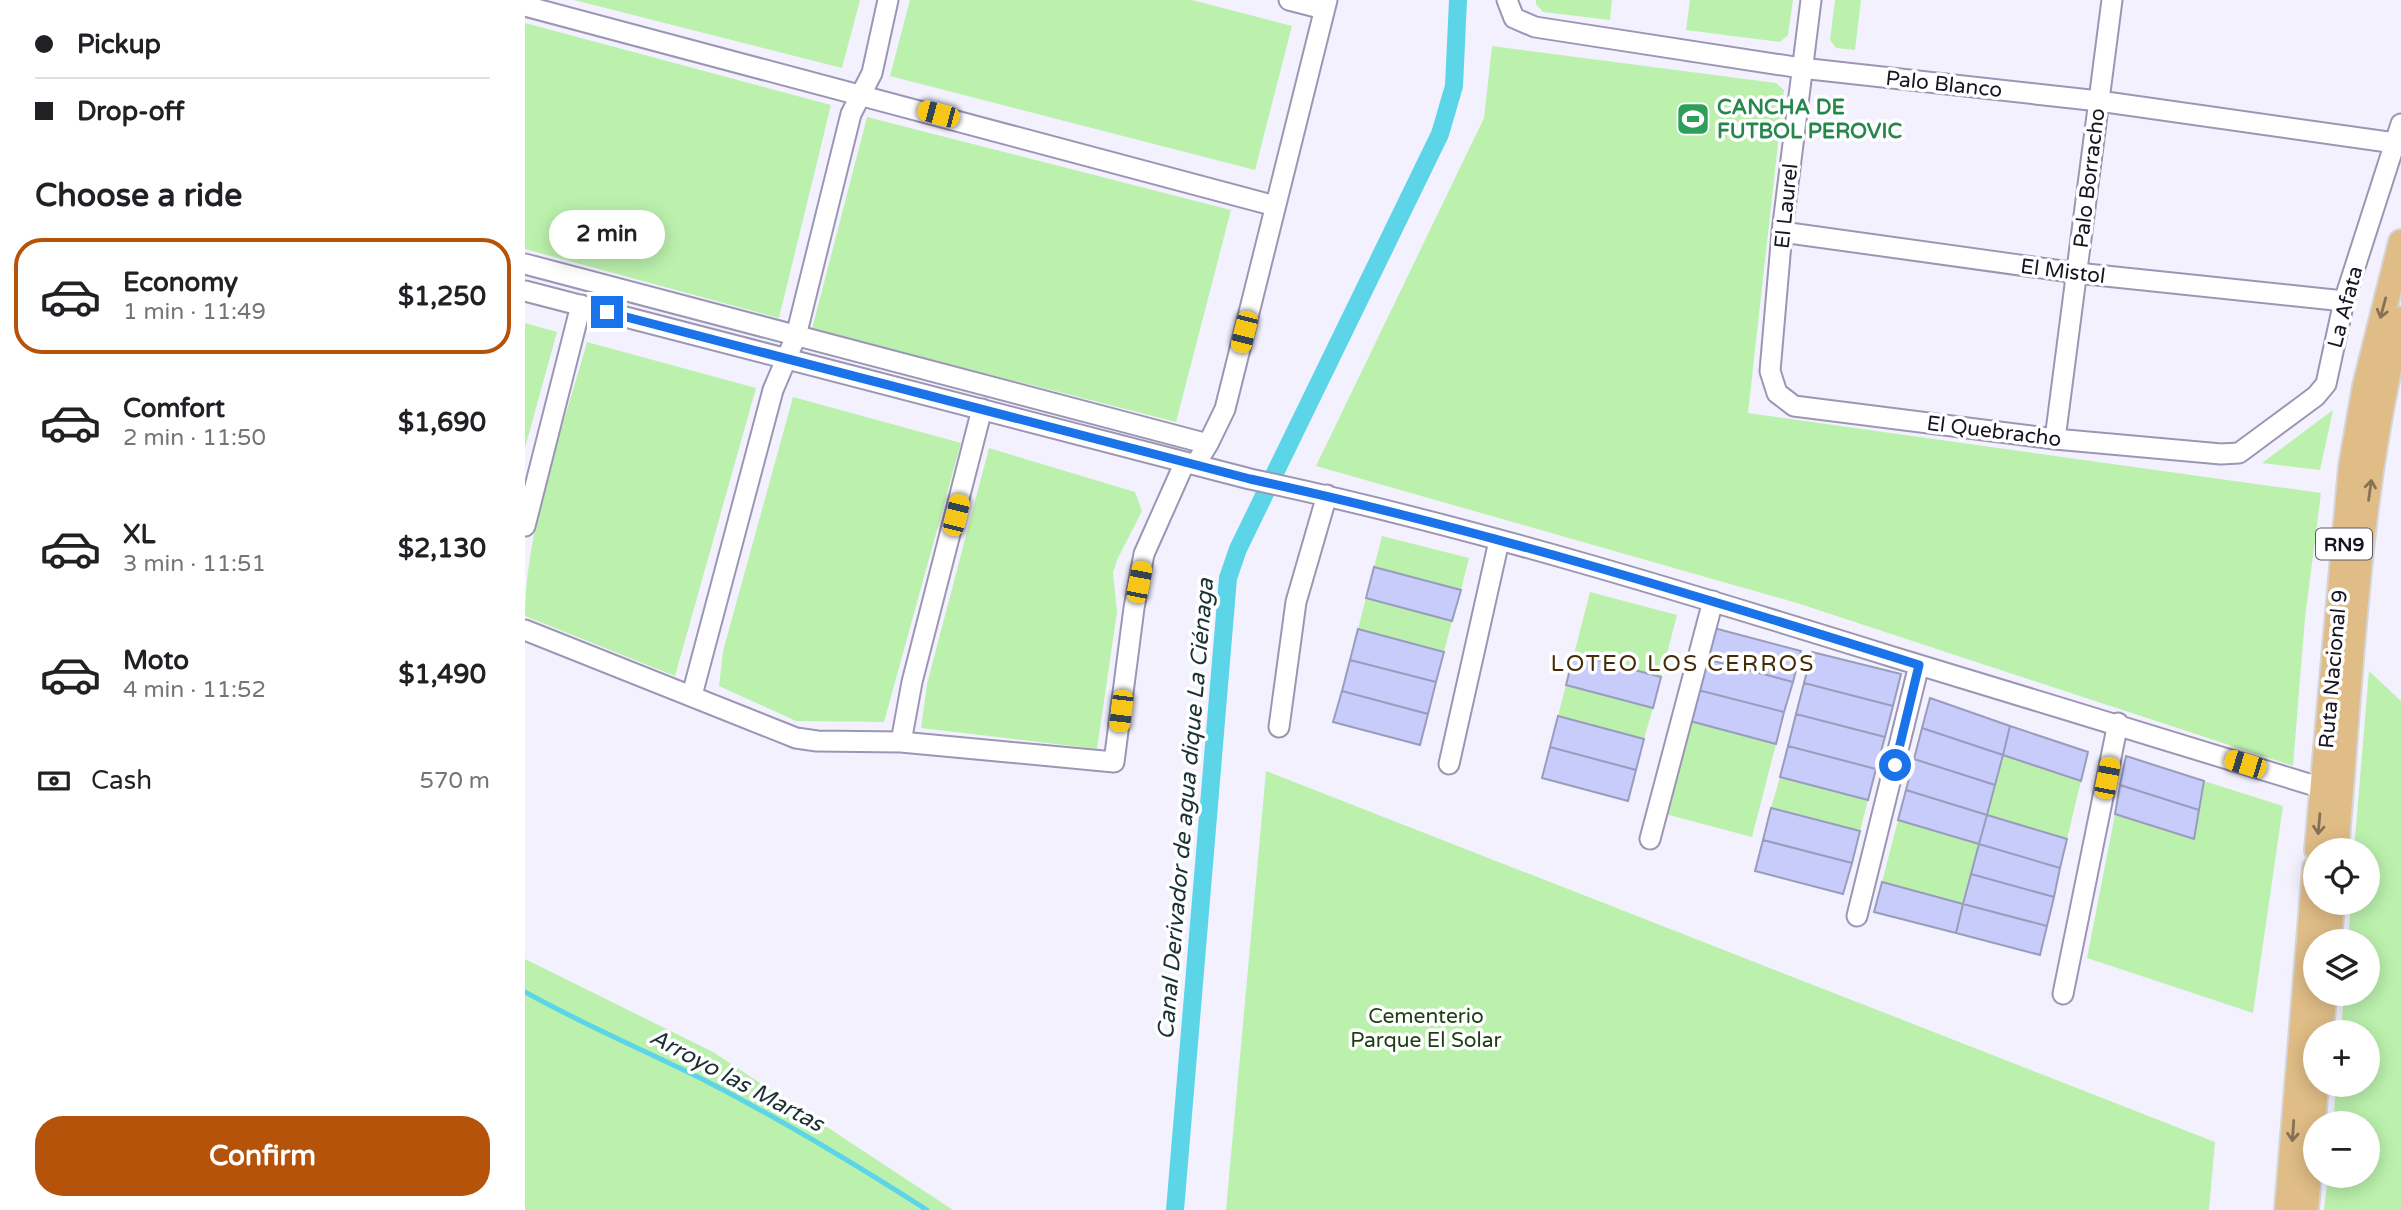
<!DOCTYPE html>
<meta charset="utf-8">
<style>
:root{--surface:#fff;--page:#f2f2f2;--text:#202124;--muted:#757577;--line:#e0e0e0;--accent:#b45309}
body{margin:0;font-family:"Varela Round",sans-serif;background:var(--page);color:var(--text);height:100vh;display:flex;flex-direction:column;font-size:26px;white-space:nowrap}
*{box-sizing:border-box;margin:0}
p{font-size:23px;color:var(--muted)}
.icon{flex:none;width:38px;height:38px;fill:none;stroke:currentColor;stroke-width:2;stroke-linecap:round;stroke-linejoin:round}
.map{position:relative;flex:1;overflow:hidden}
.panel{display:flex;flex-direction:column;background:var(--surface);width:525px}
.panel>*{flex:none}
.top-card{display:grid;align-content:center;height:154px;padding:0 35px;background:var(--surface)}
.fabs{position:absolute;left:1778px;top:838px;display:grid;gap:14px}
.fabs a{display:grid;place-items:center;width:77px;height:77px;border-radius:50%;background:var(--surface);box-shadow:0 4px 18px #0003;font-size:35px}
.end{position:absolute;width:32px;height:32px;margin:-16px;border:9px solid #1a73e8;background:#fff;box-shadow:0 0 0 4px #fff}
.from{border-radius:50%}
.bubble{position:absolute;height:49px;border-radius:24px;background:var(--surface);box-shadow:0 4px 18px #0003;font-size:23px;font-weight:700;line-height:49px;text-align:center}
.car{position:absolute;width:21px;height:42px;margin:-21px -10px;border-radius:9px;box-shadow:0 0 5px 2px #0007;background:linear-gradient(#f5c518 24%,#345 0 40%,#f5c518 0 76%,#345 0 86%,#f5c518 0)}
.top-card b{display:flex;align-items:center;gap:24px;height:66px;font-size:26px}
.top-card b+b{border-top:2px solid var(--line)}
.top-card i{width:18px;height:18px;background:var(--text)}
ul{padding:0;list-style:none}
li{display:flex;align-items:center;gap:21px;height:116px;margin:0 14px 10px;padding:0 21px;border:4px solid transparent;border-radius:28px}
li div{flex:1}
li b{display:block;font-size:26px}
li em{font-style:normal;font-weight:700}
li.active{border-color:var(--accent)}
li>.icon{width:63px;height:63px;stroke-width:1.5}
h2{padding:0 35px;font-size:32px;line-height:84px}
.pay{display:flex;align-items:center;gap:18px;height:77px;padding:0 35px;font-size:26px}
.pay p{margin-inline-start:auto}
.button{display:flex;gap:14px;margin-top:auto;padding:14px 35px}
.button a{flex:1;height:80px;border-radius:28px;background:var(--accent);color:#fff;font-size:28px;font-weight:700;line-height:80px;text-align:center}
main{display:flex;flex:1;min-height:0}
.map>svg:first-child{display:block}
</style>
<main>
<section class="panel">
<div class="top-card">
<b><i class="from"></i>Pickup</b>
<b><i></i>Drop-off</b>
</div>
<h2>Choose a ride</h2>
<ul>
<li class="active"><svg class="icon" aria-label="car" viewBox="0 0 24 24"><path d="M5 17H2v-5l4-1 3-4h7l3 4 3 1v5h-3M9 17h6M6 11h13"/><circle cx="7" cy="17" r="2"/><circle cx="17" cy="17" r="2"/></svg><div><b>Economy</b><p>1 min · 11:49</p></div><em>$1,250</em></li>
<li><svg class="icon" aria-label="car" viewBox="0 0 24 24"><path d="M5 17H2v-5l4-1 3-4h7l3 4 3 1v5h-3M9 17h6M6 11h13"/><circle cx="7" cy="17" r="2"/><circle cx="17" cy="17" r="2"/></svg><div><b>Comfort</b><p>2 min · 11:50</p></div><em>$1,690</em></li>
<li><svg class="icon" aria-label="car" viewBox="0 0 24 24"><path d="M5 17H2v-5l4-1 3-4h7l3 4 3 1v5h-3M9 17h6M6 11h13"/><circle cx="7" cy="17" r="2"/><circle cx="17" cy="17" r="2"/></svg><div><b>XL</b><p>3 min · 11:51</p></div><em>$2,130</em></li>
<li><svg class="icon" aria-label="car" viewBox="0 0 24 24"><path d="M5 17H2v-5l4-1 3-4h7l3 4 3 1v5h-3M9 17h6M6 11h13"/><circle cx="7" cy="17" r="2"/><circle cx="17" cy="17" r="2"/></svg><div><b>Moto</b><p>4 min · 11:52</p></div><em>$1,490</em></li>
</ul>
<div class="pay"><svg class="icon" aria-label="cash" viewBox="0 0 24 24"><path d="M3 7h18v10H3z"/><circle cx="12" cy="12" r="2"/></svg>Cash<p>570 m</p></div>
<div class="button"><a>Confirm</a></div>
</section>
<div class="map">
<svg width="1876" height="1210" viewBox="0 0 1876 1210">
<rect width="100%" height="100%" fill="#f4f1ff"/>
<path fill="#bbf1ad" d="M49,0H335L317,68Z
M385,0H667L767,26L730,170L365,76Z
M1011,0H1087L1085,20L1018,12L1011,4Z
M1165,0H1268L1263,35L1255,42L1161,30Z
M1310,0H1336L1330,50L1311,48L1305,40Z
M0,23L306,105L254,318L0,249Z
M967,46L1251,83L1259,90L1223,413L1796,493L1780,618L1768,766L1272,603L791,466L959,118Z
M342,117L706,210L651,422L287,329Z
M0,323L32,332L0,448Z
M62,342L231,388L150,676L0,616C0,530 39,425 62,342Z
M268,397L436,443L359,722L271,721L194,686L198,651Z
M1808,410L1795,470L1737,463Z
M464,448L610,492L617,511L592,560L588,573L592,612L572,749L396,728L402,684Z
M857,536L944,558L936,590L849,567Z
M1065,592L1152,615L1136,677L1049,654Z
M841,598L927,621L919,652L833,629Z
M1844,671L1876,701V1210H1799L1803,1176H1843V1124L1808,1123L1811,1085H1843V1032H1816L1819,994H1843V942L1823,941L1826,903H1843V850H1829Z
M1041,685L1128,708L1119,739L1033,716Z
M1165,721L1251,744L1227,837L1140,814Z
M1478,755L1556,781L1542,839L1462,815Z
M741,771L1690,1142L1684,1210H701Z
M1255,777L1343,800L1335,831L1246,808Z
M1679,781L1758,806L1728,1013L1562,958L1590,814L1669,839Z
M1373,820L1454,844L1438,904L1357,882Z
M0,959L188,1052L428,1210H0Z"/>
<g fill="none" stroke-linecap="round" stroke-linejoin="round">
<path stroke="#5dd5e9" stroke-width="5" d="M0,992C59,1025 121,1051 181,1081C257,1120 330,1164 402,1210"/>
<path stroke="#5dd5e9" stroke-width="18" d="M650,1210L703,578L713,549L915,134L929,86L933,0"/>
</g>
<path fill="#c8ccfb" stroke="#999cbc" stroke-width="2" d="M849,567L936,590L927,621L841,598Z
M1189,628L1276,651L1268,682L1181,659Z
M833,629L919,652L911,682L825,660Z
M1287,652L1376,674L1368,706L1279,683Z
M1049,654L1136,677L1128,708L1041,685Z
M1181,659L1268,682L1259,712L1173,690Z
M825,660L911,682L903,714L817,691Z
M1279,683L1368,706L1360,737L1271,714Z
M1173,690L1259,712L1251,744L1165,721Z
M817,691L903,714L895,745L808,722Z
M1405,698L1485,726L1478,755L1397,728Z
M1271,714L1360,737L1351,769L1263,746Z
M1033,716L1119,739L1111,770L1025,747Z
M1485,726L1563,752L1556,781L1478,755Z
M1397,728L1478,755L1470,785L1389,759Z
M1263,746L1351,769L1343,800L1255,777Z
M1025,747L1111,770L1103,801L1017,778Z
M1601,756L1679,781L1674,810L1595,785Z
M1389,759L1470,785L1462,815L1381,790Z
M1595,785L1674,810L1669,839L1590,814Z
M1381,790L1462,815L1454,844L1373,820Z
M1246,808L1335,831L1327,863L1238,840Z
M1462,815L1542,839L1535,868L1454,844Z
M1238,840L1327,863L1318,894L1230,871Z
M1454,844L1535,868L1529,897L1446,874Z
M1446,874L1529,897L1522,926L1438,904Z
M1357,882L1438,904L1431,933L1349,912Z
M1438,904L1522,926L1515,955L1431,933Z"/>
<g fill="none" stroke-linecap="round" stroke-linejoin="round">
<defs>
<path id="minor" d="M764,0L799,9
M982,0L989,18L1010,27L1276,68L1574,101L1870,143
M1286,0L1257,232L1245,371L1252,393L1269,406L1530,439L1696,454L1714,453L1791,396L1801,384L1819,301L1876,124
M0,6L750,206
M1257,232L1552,273L1819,301
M0,264L683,444L670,465
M0,291L725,479C942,525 1156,591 1368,657C1511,701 1654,743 1797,788
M1530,439L1587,0
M683,444L700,409L802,0
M0,526L56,305
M0,630L271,738L292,741L376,742L589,762L609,608L619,554L660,462
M167,695L248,390L271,336L326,114L347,73L363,0
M754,727L771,602L802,495
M376,742L387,682L457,409
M924,764L974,541
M1125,839L1188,601
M1332,916L1394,665
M1538,994L1593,723"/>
<path id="major" d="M1792,850L1826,467L1840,386L1876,242
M1811,850C1826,678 1832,486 1876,319
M1804,942L1807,903
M1796,1032L1799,994
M1762,1210L1790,868
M1781,1210L1791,1085"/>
</defs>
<use href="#minor" stroke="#9c96b5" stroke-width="23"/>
<use href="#major" stroke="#d5d5d7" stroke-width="28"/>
<use href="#minor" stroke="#fff" stroke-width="19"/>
<use href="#major" stroke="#e0bd86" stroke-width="24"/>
</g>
<defs><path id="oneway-shaft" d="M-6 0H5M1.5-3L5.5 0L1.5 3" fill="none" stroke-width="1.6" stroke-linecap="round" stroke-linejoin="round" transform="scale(1.75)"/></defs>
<g stroke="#867158">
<use href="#oneway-shaft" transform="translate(1858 308) rotate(105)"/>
<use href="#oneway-shaft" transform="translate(1845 490) rotate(-82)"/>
<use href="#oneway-shaft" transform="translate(1794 824) rotate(95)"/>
<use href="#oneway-shaft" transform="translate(1768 1131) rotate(94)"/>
</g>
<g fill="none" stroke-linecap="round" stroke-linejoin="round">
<path stroke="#1a73e8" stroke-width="9" d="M82,312L725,479C951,528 1174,596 1394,665L1370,765"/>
</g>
<defs>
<symbol id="stadium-square" viewBox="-11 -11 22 22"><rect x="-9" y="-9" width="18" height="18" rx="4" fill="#2e9e5b" stroke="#fff"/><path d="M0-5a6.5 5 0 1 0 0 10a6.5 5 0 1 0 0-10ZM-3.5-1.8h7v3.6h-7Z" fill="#fff"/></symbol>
</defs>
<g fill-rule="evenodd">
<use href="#stadium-square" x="1149" y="100" width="38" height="38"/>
</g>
<g text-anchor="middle" stroke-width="7" stroke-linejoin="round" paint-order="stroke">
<rect fill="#fff" stroke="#5d5b63" stroke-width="2" x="1791" y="528.5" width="56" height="31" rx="5"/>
<g font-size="19" font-weight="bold" fill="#171520">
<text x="1819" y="551">RN9</text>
</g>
<g font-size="21" fill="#171520" stroke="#fff">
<text transform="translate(1419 84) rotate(6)" y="7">Palo Blanco</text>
<text transform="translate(1564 178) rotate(-83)" y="7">Palo Borracho</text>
<text transform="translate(1261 206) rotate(-84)" y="7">El Laurel</text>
<text transform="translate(1538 271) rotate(7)" y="7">El Mistol</text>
<text transform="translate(1820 307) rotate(-75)" y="7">La Afata</text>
<text transform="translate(1469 431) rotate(7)" y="7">El Quebracho</text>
<text transform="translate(1808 669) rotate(-85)" y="7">Ruta Nacional 9</text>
</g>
<g font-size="21" font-weight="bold" fill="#27864d" stroke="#fff" text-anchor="start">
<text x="1192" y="114">CANCHA DE<tspan x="1192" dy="24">FUTBOL PEROVIC</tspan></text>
</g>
<g font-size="21" fill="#1d4012" stroke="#fff">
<text x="901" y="1023">Cementerio<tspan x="901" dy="24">Parque El Solar</tspan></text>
</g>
<g font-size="23" letter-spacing="2" fill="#432c07" stroke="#fff">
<text x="1158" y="671">LOTEO LOS CERROS</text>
</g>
<g font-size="23" font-style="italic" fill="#1b3134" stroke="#fff">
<text transform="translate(660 809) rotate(-85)" y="8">Canal Derivador de agua dique La Ciénaga</text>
<text transform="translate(212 1080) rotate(28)" y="8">Arroyo las Martas</text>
</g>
</g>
</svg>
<div class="fabs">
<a><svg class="icon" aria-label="locate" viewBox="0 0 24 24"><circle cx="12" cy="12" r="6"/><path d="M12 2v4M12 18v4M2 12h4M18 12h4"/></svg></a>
<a><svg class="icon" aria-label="layers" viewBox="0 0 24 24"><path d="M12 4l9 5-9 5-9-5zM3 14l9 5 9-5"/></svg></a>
<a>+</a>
<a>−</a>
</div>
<i class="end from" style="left:1370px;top:765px"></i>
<i class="end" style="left:82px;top:312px"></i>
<div class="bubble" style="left:24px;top:210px;width:116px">2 min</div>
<i class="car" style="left:413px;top:114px;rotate:285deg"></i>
<i class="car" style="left:719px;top:332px;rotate:194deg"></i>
<i class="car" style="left:431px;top:515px;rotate:14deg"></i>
<i class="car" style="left:614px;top:582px;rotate:11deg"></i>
<i class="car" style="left:596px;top:711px;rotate:187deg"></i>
<i class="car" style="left:1720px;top:764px;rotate:287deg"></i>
<i class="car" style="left:1582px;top:778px;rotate:11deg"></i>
</div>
</main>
